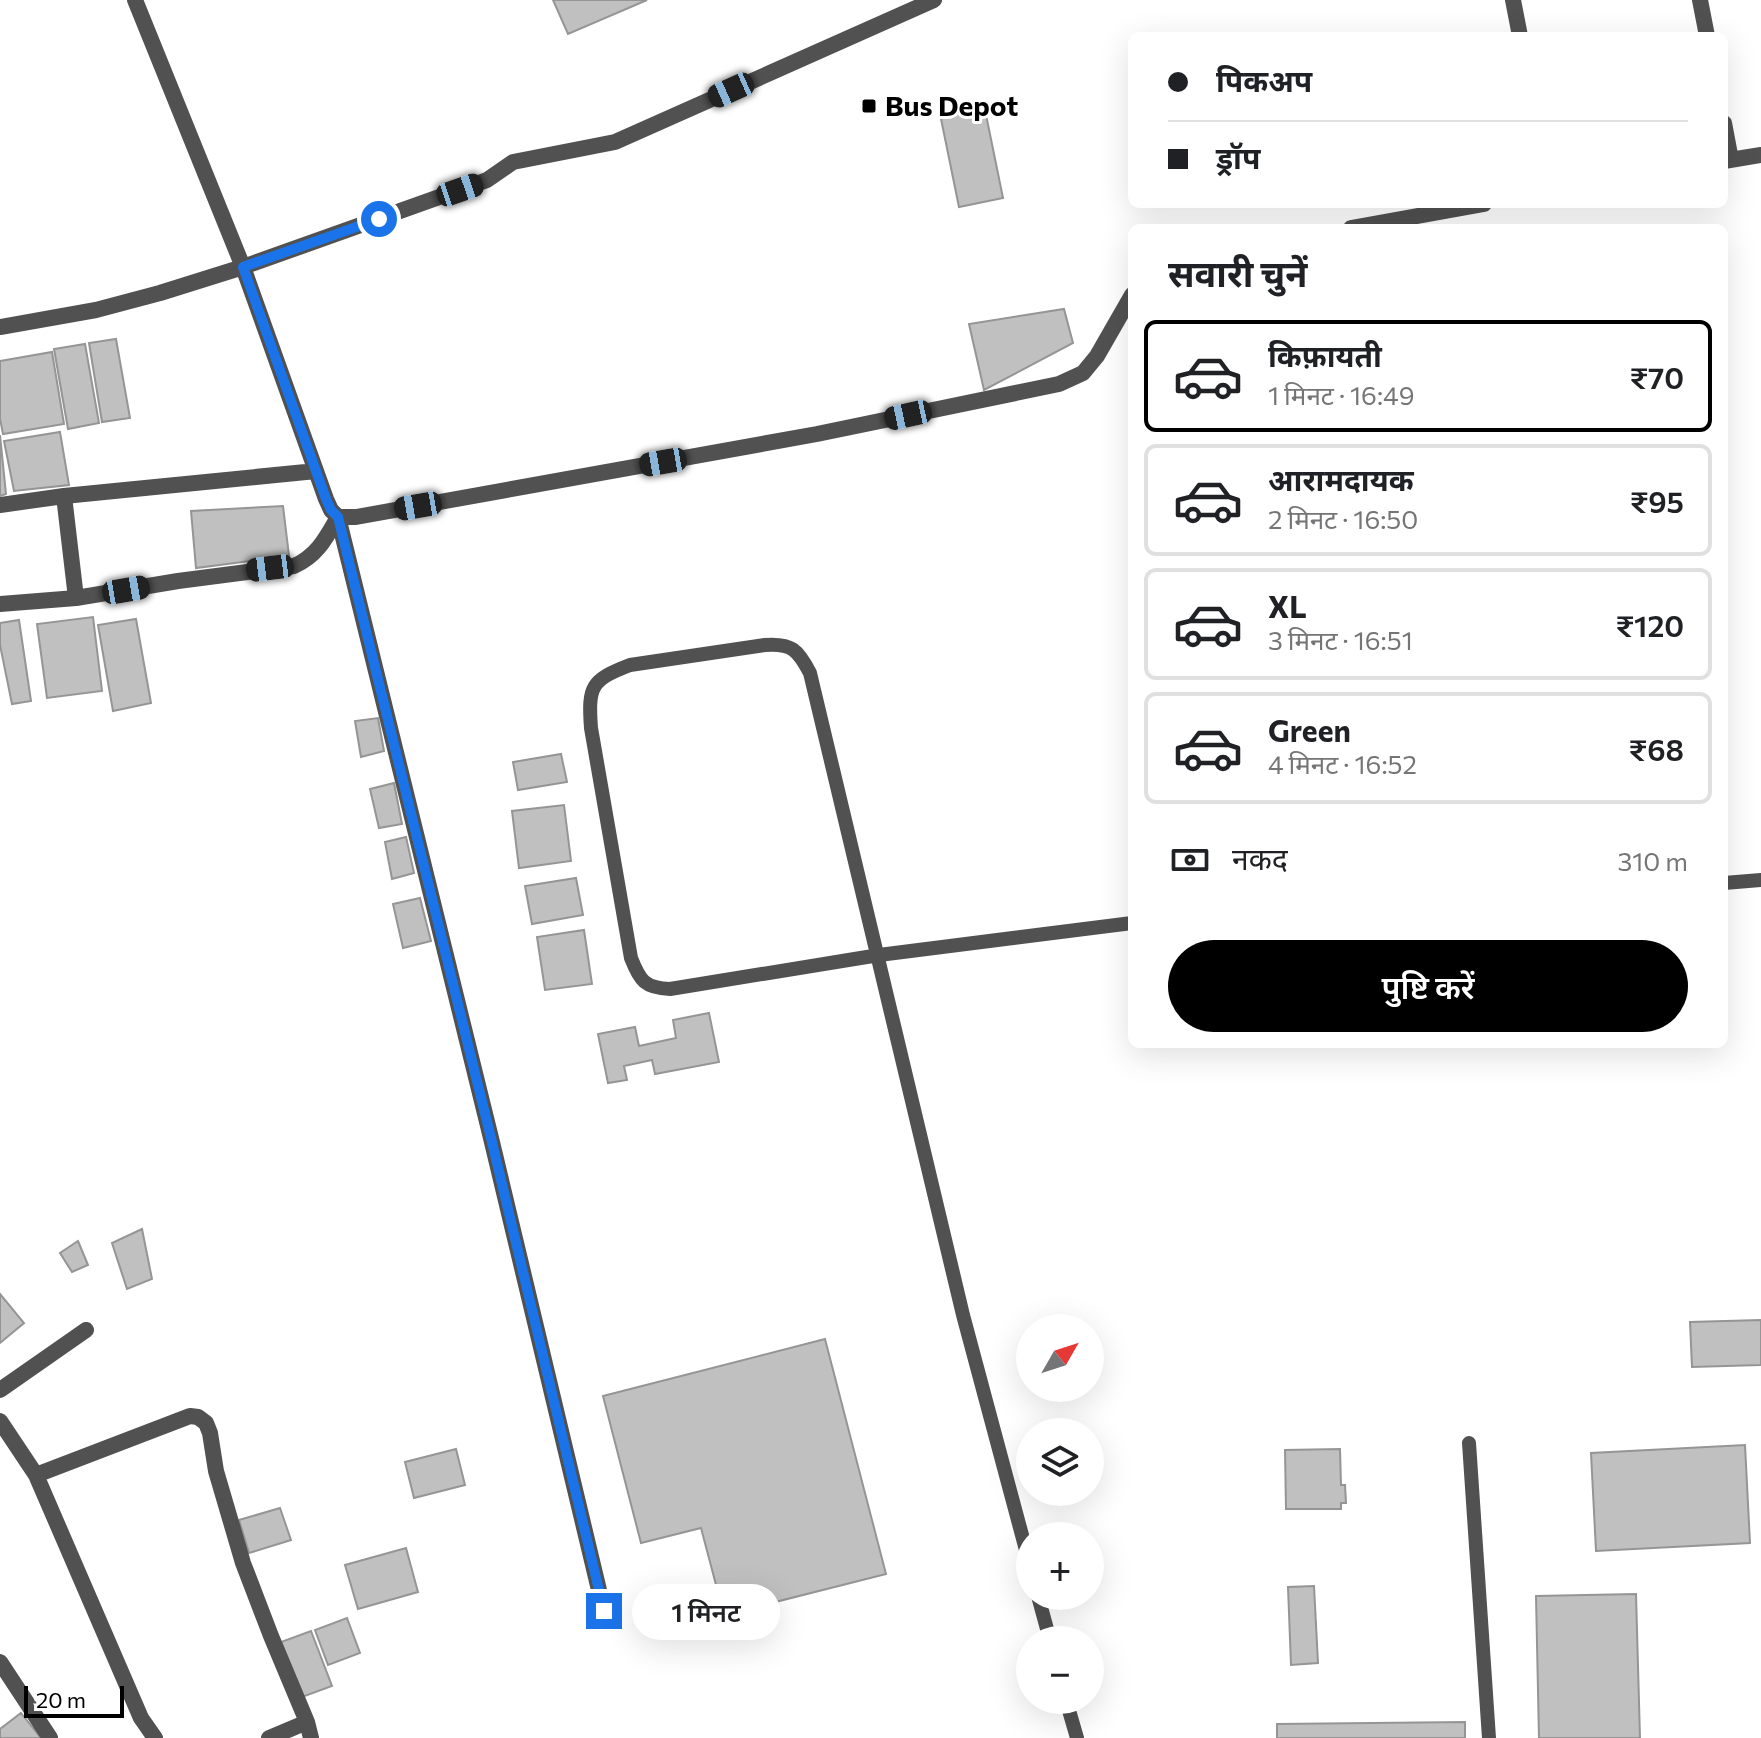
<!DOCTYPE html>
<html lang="hi">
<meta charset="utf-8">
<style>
:root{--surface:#fff;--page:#f2f2f2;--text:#202124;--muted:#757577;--line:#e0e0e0;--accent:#000}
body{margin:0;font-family:Commissioner,"Noto Sans Devanagari",sans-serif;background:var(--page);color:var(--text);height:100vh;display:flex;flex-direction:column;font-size:30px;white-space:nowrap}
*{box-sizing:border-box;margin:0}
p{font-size:26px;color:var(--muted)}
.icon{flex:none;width:44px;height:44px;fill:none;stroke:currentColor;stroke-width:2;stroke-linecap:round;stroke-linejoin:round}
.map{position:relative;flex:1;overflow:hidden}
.panel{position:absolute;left:1128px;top:224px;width:600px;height:824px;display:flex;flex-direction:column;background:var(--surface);border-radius:12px;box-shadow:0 8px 32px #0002}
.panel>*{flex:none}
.guide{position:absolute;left:1128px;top:32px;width:600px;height:176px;border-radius:12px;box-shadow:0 8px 32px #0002;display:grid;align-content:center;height:176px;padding:0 40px;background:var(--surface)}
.needle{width:52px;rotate:51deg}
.buttons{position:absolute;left:1016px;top:1314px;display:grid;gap:16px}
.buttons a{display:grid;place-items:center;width:88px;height:88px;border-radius:50%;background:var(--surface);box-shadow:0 8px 32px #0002;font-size:40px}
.scale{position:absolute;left:24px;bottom:20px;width:100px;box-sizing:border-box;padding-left:8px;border:4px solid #000;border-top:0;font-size:22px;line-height:28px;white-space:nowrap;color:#000;-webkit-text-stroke:6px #fff;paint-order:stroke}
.end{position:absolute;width:36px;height:36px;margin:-18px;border:10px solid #1a73e8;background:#fff;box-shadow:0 0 0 4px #fff}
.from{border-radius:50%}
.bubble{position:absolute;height:56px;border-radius:28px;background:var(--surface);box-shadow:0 8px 32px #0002;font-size:26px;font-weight:600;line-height:56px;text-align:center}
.car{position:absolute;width:24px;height:48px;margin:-24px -12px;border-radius:10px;box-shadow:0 0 6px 2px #0007;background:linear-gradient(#222 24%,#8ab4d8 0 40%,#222 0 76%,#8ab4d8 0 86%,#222 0)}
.guide b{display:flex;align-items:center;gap:28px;height:76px;font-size:30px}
.guide b+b{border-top:2px solid var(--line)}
.guide i{width:20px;height:20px;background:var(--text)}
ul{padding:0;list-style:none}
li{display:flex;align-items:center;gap:24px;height:112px;margin:0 16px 12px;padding:0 24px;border:4px solid var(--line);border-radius:12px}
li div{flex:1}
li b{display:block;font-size:30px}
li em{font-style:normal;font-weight:600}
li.selected{border-color:var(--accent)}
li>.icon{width:72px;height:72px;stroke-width:1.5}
h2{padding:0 40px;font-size:36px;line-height:96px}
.pay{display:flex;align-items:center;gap:20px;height:88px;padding:0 40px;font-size:30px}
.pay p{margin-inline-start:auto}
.primary-button{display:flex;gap:16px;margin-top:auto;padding:16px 40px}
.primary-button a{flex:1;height:92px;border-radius:48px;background:var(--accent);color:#fff;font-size:32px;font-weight:600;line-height:92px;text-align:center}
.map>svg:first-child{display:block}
</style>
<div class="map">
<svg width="1761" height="1738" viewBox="0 0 1761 1738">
<rect width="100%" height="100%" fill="#fff"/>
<path fill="#c0c0c0" stroke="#959595" stroke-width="2" d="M553,0H647L568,34Z
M984,105L1003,198L959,207L940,114Z
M1064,309L1073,343L984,390L969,324Z
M116,339L130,418L102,422L89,343Z
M85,344L99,423L68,429L54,349Z
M52,352L64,424L3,434L0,419V361Z
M60,432L69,485L14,491L4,441Z
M0,435L6,494L0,496Z
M283,506L289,556L196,568L191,511Z
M93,617L102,691L47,698L37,624Z
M136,619L151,703L113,711L98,625Z
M19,620L31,701L12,704L0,645V623Z
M378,718L384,751L361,757L355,721Z
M561,754L567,782L518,790L513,762Z
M394,783L402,824L379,828L370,789Z
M564,805L571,861L519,868L512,811Z
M406,837L414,873L392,879L385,842Z
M576,878L583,915L532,924L525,886Z
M420,898L431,941L403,948L393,904Z
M584,930L592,984L545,990L537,937Z
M709,1013L719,1062L655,1074L652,1060L624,1066L627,1080L608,1083L598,1034L635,1027L639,1046L676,1038L673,1020Z
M142,1229L152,1279L127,1289L112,1243Z
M78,1241L88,1265L72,1272L60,1253Z
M0,1294L24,1323L0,1343Z
M1761,1320V1365L1692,1367L1690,1322Z
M825,1339L886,1574L724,1615L701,1528L641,1543L603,1396Z
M1745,1445L1750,1543L1596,1551L1591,1453Z
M456,1449L465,1485L414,1498L405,1462Z
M1340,1449L1341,1485H1345L1346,1503H1341V1509H1286L1285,1450Z
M280,1508L291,1540L249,1553L239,1520Z
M406,1548L418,1592L358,1609L345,1565Z
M1314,1586L1318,1663L1291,1665L1288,1587Z
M1636,1594L1640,1738H1539L1536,1596Z
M347,1618L360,1653L328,1665L315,1630Z
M311,1631L332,1686L302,1697L281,1642Z
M21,1713L41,1738H0V1729Z
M1465,1722V1738H1277V1724Z"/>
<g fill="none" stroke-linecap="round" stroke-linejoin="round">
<path stroke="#515151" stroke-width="14" d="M1724,883L1761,880
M1469,1443L1489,1738
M1030,1565L963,1315L810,673C798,650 792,643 765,645L630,665C591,680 588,686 591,728L631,958C640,981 645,988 670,989L879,955L1132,923
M1038,1596L1050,1640
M1066,1700L1077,1738"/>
<path stroke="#515151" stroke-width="16" d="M135,0L243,267L326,499L331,510L338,517H356L817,434L1059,384L1083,373L1097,356L1132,295
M1513,0L1520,36
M1700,0L1707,36
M1724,123L1731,160
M1724,161L1761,155
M1351,228L1484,204
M0,327L96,310L160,293L243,267L487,180L513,162L615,142L934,0
M64,496L76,598
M0,505L64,496L316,471
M338,517L491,1138L604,1611
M0,604L76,598L178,581L294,566C317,556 326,538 338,517
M0,1390L86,1330
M0,1421L36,1475L141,1718L155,1738
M36,1475L190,1416L198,1417L206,1423L210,1433L216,1471L243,1563L271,1636L307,1722L311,1738
M0,1662L50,1738
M269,1738L307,1722"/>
</g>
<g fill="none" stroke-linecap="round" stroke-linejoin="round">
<path stroke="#1a73e8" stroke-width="10" d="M379,219L243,267L326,499L331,510L338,517L491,1138L604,1611"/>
</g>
<rect fill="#000" stroke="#fff" stroke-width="3" x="861" y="98" width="16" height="16" rx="4"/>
<g text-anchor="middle" stroke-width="6" stroke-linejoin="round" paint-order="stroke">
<g font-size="28" font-weight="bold" fill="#000" stroke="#fff" text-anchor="start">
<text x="885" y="116">Bus Depot</text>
</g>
</g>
</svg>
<div class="buttons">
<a><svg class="needle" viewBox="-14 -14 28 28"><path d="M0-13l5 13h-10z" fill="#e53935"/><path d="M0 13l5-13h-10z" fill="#757577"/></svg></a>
<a><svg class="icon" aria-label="layers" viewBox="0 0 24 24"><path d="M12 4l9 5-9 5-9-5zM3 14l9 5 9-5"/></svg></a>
<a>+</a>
<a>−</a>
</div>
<div class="scale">20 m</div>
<i class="end from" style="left:379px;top:219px"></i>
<i class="end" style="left:604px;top:1611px"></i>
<div class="bubble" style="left:632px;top:1584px;width:148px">1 मिनट</div>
<i class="car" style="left:731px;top:90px;rotate:246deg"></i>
<i class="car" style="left:460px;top:190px;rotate:71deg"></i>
<i class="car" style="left:908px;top:415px;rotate:258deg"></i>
<i class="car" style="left:663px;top:462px;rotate:260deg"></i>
<i class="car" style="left:418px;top:506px;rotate:260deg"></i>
<i class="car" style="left:270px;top:568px;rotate:263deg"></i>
<i class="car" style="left:126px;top:590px;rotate:80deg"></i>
<div class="guide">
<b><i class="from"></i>पिकअप</b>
<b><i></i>ड्रॉप</b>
</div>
<section class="panel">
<h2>सवारी चुनें</h2>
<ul>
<li class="selected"><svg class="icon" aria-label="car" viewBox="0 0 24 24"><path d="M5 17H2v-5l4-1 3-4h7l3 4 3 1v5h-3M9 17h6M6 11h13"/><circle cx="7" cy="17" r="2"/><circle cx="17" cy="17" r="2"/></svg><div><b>किफ़ायती</b><p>1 मिनट · 16:49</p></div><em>₹70</em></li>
<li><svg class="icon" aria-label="car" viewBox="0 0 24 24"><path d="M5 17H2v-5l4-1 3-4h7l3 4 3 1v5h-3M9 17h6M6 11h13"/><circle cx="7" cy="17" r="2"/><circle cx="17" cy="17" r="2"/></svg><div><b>आरामदायक</b><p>2 मिनट · 16:50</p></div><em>₹95</em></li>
<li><svg class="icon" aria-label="car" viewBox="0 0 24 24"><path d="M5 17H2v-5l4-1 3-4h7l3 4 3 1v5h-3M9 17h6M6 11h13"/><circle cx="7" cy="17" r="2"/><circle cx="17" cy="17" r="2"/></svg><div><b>XL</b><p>3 मिनट · 16:51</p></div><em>₹120</em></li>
<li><svg class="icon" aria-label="car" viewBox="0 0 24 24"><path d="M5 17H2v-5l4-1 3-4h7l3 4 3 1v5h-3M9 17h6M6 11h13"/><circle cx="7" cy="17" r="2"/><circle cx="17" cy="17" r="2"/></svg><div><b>Green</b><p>4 मिनट · 16:52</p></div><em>₹68</em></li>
</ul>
<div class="pay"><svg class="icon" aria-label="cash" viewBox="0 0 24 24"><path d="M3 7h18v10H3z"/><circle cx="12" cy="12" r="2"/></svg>नकद<p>310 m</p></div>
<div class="primary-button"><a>पुष्टि करें</a></div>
</section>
</div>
